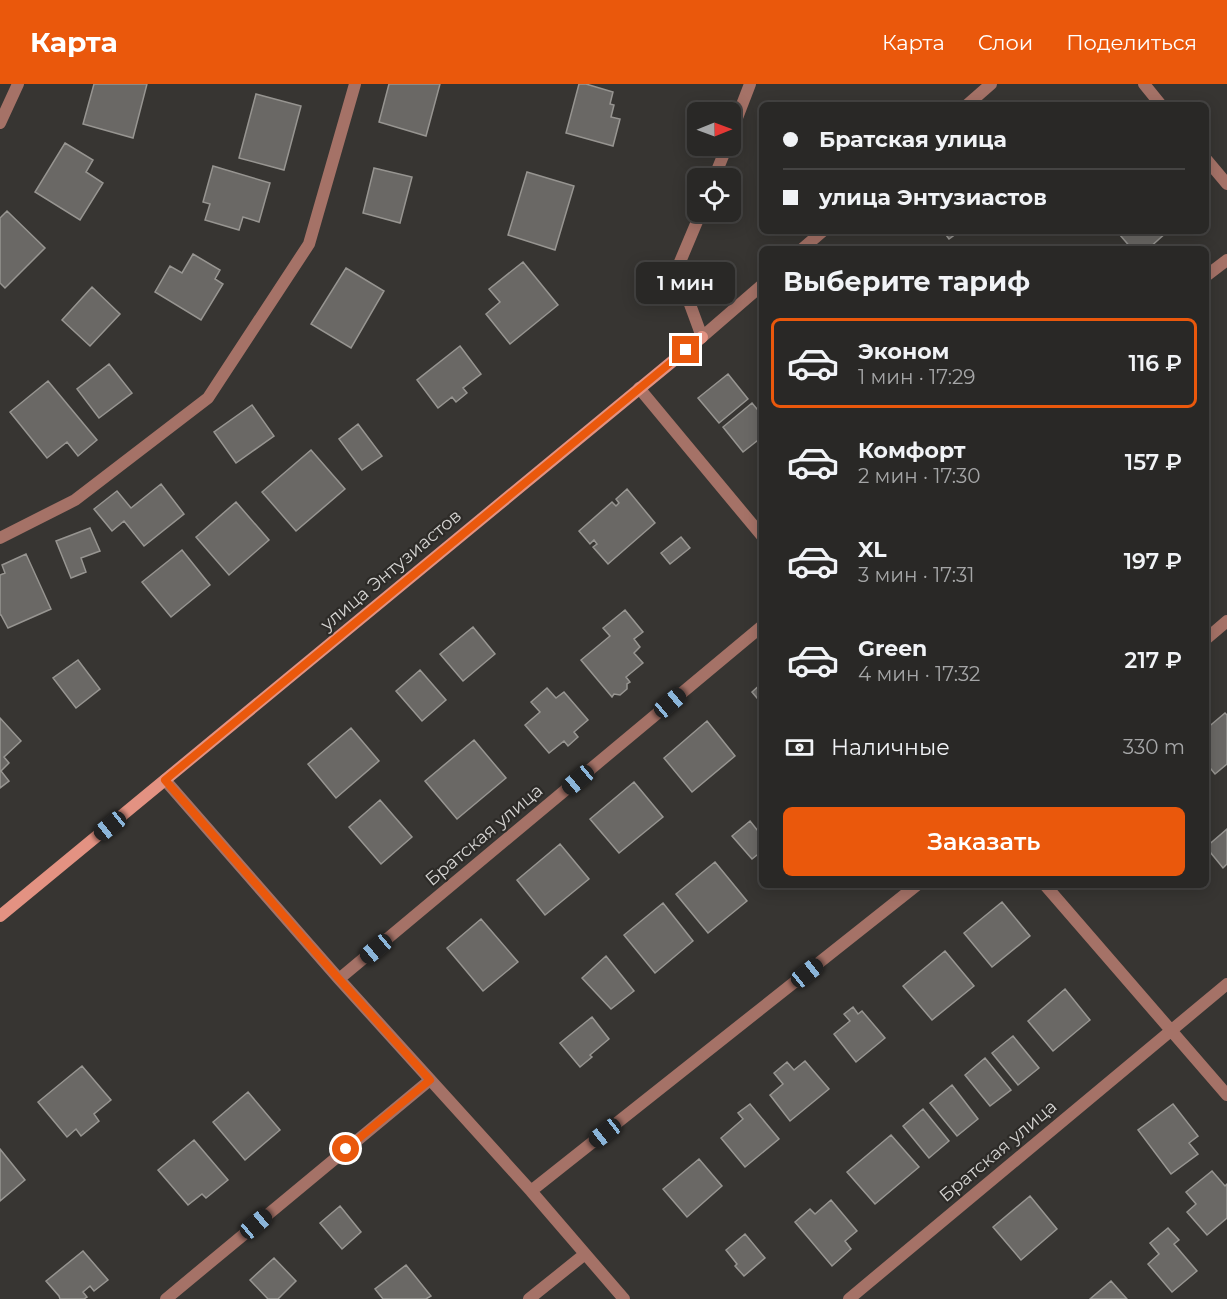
<!DOCTYPE html>
<html lang="ru">
<meta charset="utf-8">
<style>
:root{--surface:#292826;--page:#31302e;--text:#f1f3f6;--muted:#a5a6a7;--line:#454443;--accent:#ea580c}
body{margin:0;font-family:Montserrat,sans-serif;background:var(--page);color:var(--text);height:100vh;display:flex;flex-direction:column;font-size:22px;white-space:nowrap}
*{box-sizing:border-box;margin:0}
p{font-size:20px;color:var(--muted)}
.icon{flex:none;width:33px;height:33px;fill:none;stroke:currentColor;stroke-width:2;stroke-linecap:round;stroke-linejoin:round}
.map{position:relative;flex:1;overflow:hidden}
.drawer{position:absolute;left:759px;top:162px;width:450px;height:642px;display:flex;flex-direction:column;background:var(--surface);border-radius:9px;box-shadow:0 3px 15px #0003,0 0 0 2px var(--line)}
.drawer>*{flex:none}
.guide{position:absolute;left:759px;top:18px;width:450px;height:132px;border-radius:9px;box-shadow:0 3px 15px #0003,0 0 0 2px var(--line);display:grid;align-content:center;height:132px;padding:0 24px;background:var(--surface)}
.needle{width:39px;rotate:89deg}
.controls{position:absolute;left:687px;top:18px;display:grid;gap:12px}
.controls a{display:grid;place-items:center;width:54px;height:54px;border-radius:9px;background:var(--surface);box-shadow:0 3px 15px #0003,0 0 0 2px var(--line);font-size:30px}
.end{position:absolute;width:27px;height:27px;margin:-14px;border:8px solid #ea580c;background:#fff;box-shadow:0 0 0 3px #fff}
.from{border-radius:50%}
.bubble{position:absolute;height:42px;border-radius:9px;background:var(--surface);box-shadow:0 3px 15px #0003,0 0 0 2px var(--line);font-size:20px;font-weight:600;line-height:42px;text-align:center}
.car{position:absolute;width:18px;height:36px;margin:-18px -9px;border-radius:8px;box-shadow:0 0 4px 2px #0007;background:linear-gradient(#222 24%,#8ab4d8 0 40%,#222 0 76%,#8ab4d8 0 86%,#222 0)}
.guide b{display:flex;align-items:center;gap:21px;height:57px;font-size:22px}
.guide b+b{border-top:2px solid var(--line)}
.guide i{width:15px;height:15px;background:var(--text)}
ul{padding:0;list-style:none}
li{display:flex;align-items:center;gap:18px;height:90px;margin:0 12px 9px;padding:0 12px;border:3px solid transparent;border-radius:9px}
li div{flex:1}
li b{display:block;font-size:22px}
li em{font-style:normal;font-weight:600}
li.selected{border-color:var(--accent)}
li>.icon{width:54px;height:54px;stroke-width:1.5}
h2{padding:0 24px;font-size:27px;line-height:72px}
.pay{display:flex;align-items:center;gap:15px;height:66px;padding:0 24px;font-size:22px}
.pay p{margin-inline-start:auto}
.action{display:flex;gap:12px;margin-top:auto;padding:12px 24px}
.action a{flex:1;height:69px;border-radius:9px;background:var(--accent);color:#fff;font-size:24px;font-weight:600;line-height:69px;text-align:center}
header{display:flex;align-items:center;gap:36px;box-sizing:border-box;height:84px;padding:0 30px;background:var(--accent);color:#fff}
header strong{font-size:28px}
nav{display:flex;gap:33px;margin-inline-start:auto;font-size:21px}
.map>svg:first-child{display:block}
</style>
<header>
<strong>Карта</strong>
<nav><a>Карта</a><a>Слои</a><a>Поделиться</a></nav>
</header>
<div class="map">
<svg width="1227" height="1215" viewBox="0 0 1227 1215">
<rect width="100%" height="100%" fill="#373532"/>
<path fill="#6a6865" stroke="#979591" stroke-width="1.5" d="M94,0H147L133,54L83,40Z
M389,0H440L426,52L379,38Z
M579,0H586L613,8L610,20L614,21L611,33L620,35L613,62L566,49Z
M256,10L301,22L284,86L239,74Z
M65,59L93,76L86,88L103,99L80,136L35,108Z
M213,82L270,99L259,138L243,133L239,146L205,136L210,120L203,118Z
M374,84L412,93L400,139L363,129Z
M527,88L574,102L555,166L508,151Z
M7,127L45,164L5,204L0,199V134Z
M943,147H960L949,155Z
M1125,147H1168L1148,165H1132L1120,151Z
M193,170L220,186L215,195L223,200L201,236L155,208L170,182L182,189Z
M523,178L558,221L510,260L486,230L500,218L489,205Z
M346,184L384,207L351,264L311,240Z
M92,203L120,230L90,262L62,236Z
M460,262L481,290L463,304L467,309L456,318L452,313L438,324L417,296Z
M109,280L132,309L99,334L77,305Z
M728,290L748,315L719,339L698,314Z
M48,297L97,356L78,372L67,358L47,374L10,328Z
M752,319L762,331V353L743,368L723,343Z
M252,321L274,352L236,379L214,348Z
M358,340L382,372L362,386L339,355Z
M311,366L345,405L296,447L262,408Z
M161,400L184,430L144,462L124,437L112,447L94,425L117,407L131,424Z
M627,405L655,439L608,480L593,463L597,460L594,456L590,460L579,447L612,418L616,422L619,419L616,415Z
M236,418L269,456L229,491L196,453Z
M90,444L100,467L81,474L86,488L71,494L56,457Z
M681,453L690,464L670,480L661,469Z
M182,466L210,501L171,533L142,498Z
M26,470L51,525L8,544L1,531H0V491L5,489L2,481Z
M625,526L643,548L634,555L640,563L634,569L643,579L626,593L630,598L627,600V605L620,611L614,610L612,613L581,576L610,552L603,544Z
M473,543L495,570L463,597L440,570Z
M78,576L100,605L76,624L53,594Z
M420,586L446,616L422,637L396,607Z
M762,599V620L752,608Z
M547,604L556,614L564,608L588,636L574,648L578,653L568,662L564,657L549,669L525,641L540,628L531,618Z
M1225,629L1227,631V680L1215,690L1206,679V645Z
M0,634L21,657L4,673L9,679L1,687L9,697L0,704Z
M707,637L735,672L692,708L664,674Z
M351,644L379,677L336,714L308,680Z
M474,656L506,694L457,735L425,697Z
M634,698L663,733L619,769L590,735Z
M380,716L412,753L381,780L349,743Z
M750,737L762,752V767L752,775L732,752Z
M1227,745V780L1223,784L1206,763Z
M560,760L589,795L545,831L517,796Z
M715,778L747,817L708,849L676,810Z
M1002,818L1030,852L992,883L964,849Z
M663,819L693,857L655,889L624,851Z
M481,835L518,878L483,907L447,864Z
M945,867L974,902L932,936L903,902Z
M606,872L634,907L611,925L582,894Z
M1065,905L1090,936L1053,967L1028,937Z
M853,923L858,930L862,927L885,954L856,978L834,950L850,937L844,930Z
M592,933L609,955L590,971L592,973L580,983L560,959Z
M1013,952L1039,984L1018,1001L992,969Z
M985,974L1011,1006L990,1022L965,991Z
M805,977L829,1005L790,1037L770,1011L783,1000L774,989L787,978L794,986Z
M82,982L111,1016L94,1030L99,1037L81,1052L76,1045L67,1053L38,1018Z
M952,1001L978,1035L957,1052L930,1019Z
M248,1008L280,1046L245,1076L213,1038Z
M750,1020L779,1055L745,1083L721,1054L743,1035L738,1029Z
M1173,1020L1198,1052L1189,1059L1198,1070L1171,1090L1138,1046Z
M923,1025L949,1057L929,1074L903,1042Z
M891,1051L919,1083L875,1120L847,1088Z
M194,1056L228,1096L206,1114L202,1110L188,1121L158,1086Z
M0,1065L25,1096L0,1117Z
M699,1075L722,1102L687,1133L663,1105Z
M1212,1087L1225,1102L1227,1100V1134L1207,1151L1187,1128L1196,1120L1186,1108Z
M1030,1112L1057,1145L1021,1176L993,1143Z
M831,1116L857,1147L845,1157L851,1165L832,1182L795,1138L810,1125L815,1130Z
M340,1122L361,1148L342,1165L320,1139Z
M1168,1144L1179,1156L1174,1160L1197,1187L1172,1208L1148,1180L1159,1170L1150,1159Z
M745,1150L765,1174L744,1192L735,1182L737,1180L726,1166Z
M83,1167L108,1196L94,1207L90,1202L83,1208L87,1213L84,1215H60L59,1212L46,1197Z
M274,1174L296,1197L278,1215H268L250,1196Z
M406,1181L431,1212L426,1215H383L375,1205Z
M1111,1197L1127,1215H1090Z"/>
<g fill="none" stroke-linecap="round" stroke-linejoin="round">
<path stroke="#a57267" stroke-width="12" d="M1144,0L1161,21
M967,21L991,0
M0,39L18,0
M730,52L750,0
M1206,75L1227,100
M714,94L727,62
M701,128L677,185L702,253L762,201
M802,165L823,147
M1206,192L1227,176
M639,304L762,452
M0,454L75,416L208,314L309,160L355,0
M1206,555L1227,537
M165,696L339,895L531,1107L624,1215
M1045,801L1227,1011
M339,895L762,542
M531,1107L917,801
M166,1215L430,996
M529,1215L585,1170
M849,1215L1227,900"/>
<path stroke="#e39282" stroke-width="12" d="M0,832L702,253"/>
</g>
<g fill="none" stroke-linecap="round" stroke-linejoin="round">
<path stroke="#ea580c" stroke-width="8" d="M346,1065L430,996L339,895L165,696L686,266"/>
</g>
<g text-anchor="middle" stroke-width="4.5" stroke-linejoin="round" paint-order="stroke">
<g font-size="18" fill="#d5d4d2" stroke="#2d2b28">
<text transform="translate(391 486) rotate(-40)" y="6">улица Энтузиастов</text>
<text transform="translate(484 751) rotate(-40)" y="6">Братская улица</text>
<text transform="translate(998 1067) rotate(-40)" y="6">Братская улица</text>
</g>
</g>
</svg>
<div class="controls">
<a><svg class="needle" viewBox="-14 -14 28 28"><path d="M0-13l5 13h-10z" fill="#e53935"/><path d="M0 13l5-13h-10z" fill="#a5a6a7"/></svg></a>
<a><svg class="icon" aria-label="locate" viewBox="0 0 24 24"><circle cx="12" cy="12" r="6"/><path d="M12 2v4M12 18v4M2 12h4M18 12h4"/></svg></a>
</div>
<i class="end from" style="left:346px;top:1065px"></i>
<i class="end" style="left:686px;top:266px"></i>
<div class="bubble" style="left:636px;top:178px;width:99px">1 мин</div>
<i class="car" style="left:670px;top:619px;rotate:50deg"></i>
<i class="car" style="left:578px;top:696px;rotate:230deg"></i>
<i class="car" style="left:110px;top:742px;rotate:231deg"></i>
<i class="car" style="left:376px;top:865px;rotate:230deg"></i>
<i class="car" style="left:807px;top:889px;rotate:51deg"></i>
<i class="car" style="left:605px;top:1049px;rotate:232deg"></i>
<i class="car" style="left:256px;top:1140px;rotate:50deg"></i>
<div class="guide">
<b><i class="from"></i>Братская улица</b>
<b><i></i>улица Энтузиастов</b>
</div>
<section class="drawer">
<h2>Выберите тариф</h2>
<ul>
<li class="selected"><svg class="icon" aria-label="car" viewBox="0 0 24 24"><path d="M5 17H2v-5l4-1 3-4h7l3 4 3 1v5h-3M9 17h6M6 11h13"/><circle cx="7" cy="17" r="2"/><circle cx="17" cy="17" r="2"/></svg><div><b>Эконом</b><p>1 мин · 17:29</p></div><em>116 ₽</em></li>
<li><svg class="icon" aria-label="car" viewBox="0 0 24 24"><path d="M5 17H2v-5l4-1 3-4h7l3 4 3 1v5h-3M9 17h6M6 11h13"/><circle cx="7" cy="17" r="2"/><circle cx="17" cy="17" r="2"/></svg><div><b>Комфорт</b><p>2 мин · 17:30</p></div><em>157 ₽</em></li>
<li><svg class="icon" aria-label="car" viewBox="0 0 24 24"><path d="M5 17H2v-5l4-1 3-4h7l3 4 3 1v5h-3M9 17h6M6 11h13"/><circle cx="7" cy="17" r="2"/><circle cx="17" cy="17" r="2"/></svg><div><b>XL</b><p>3 мин · 17:31</p></div><em>197 ₽</em></li>
<li><svg class="icon" aria-label="car" viewBox="0 0 24 24"><path d="M5 17H2v-5l4-1 3-4h7l3 4 3 1v5h-3M9 17h6M6 11h13"/><circle cx="7" cy="17" r="2"/><circle cx="17" cy="17" r="2"/></svg><div><b>Green</b><p>4 мин · 17:32</p></div><em>217 ₽</em></li>
</ul>
<div class="pay"><svg class="icon" aria-label="cash" viewBox="0 0 24 24"><path d="M3 7h18v10H3z"/><circle cx="12" cy="12" r="2"/></svg>Наличные<p>330 m</p></div>
<div class="action"><a>Заказать</a></div>
</section>
</div>
